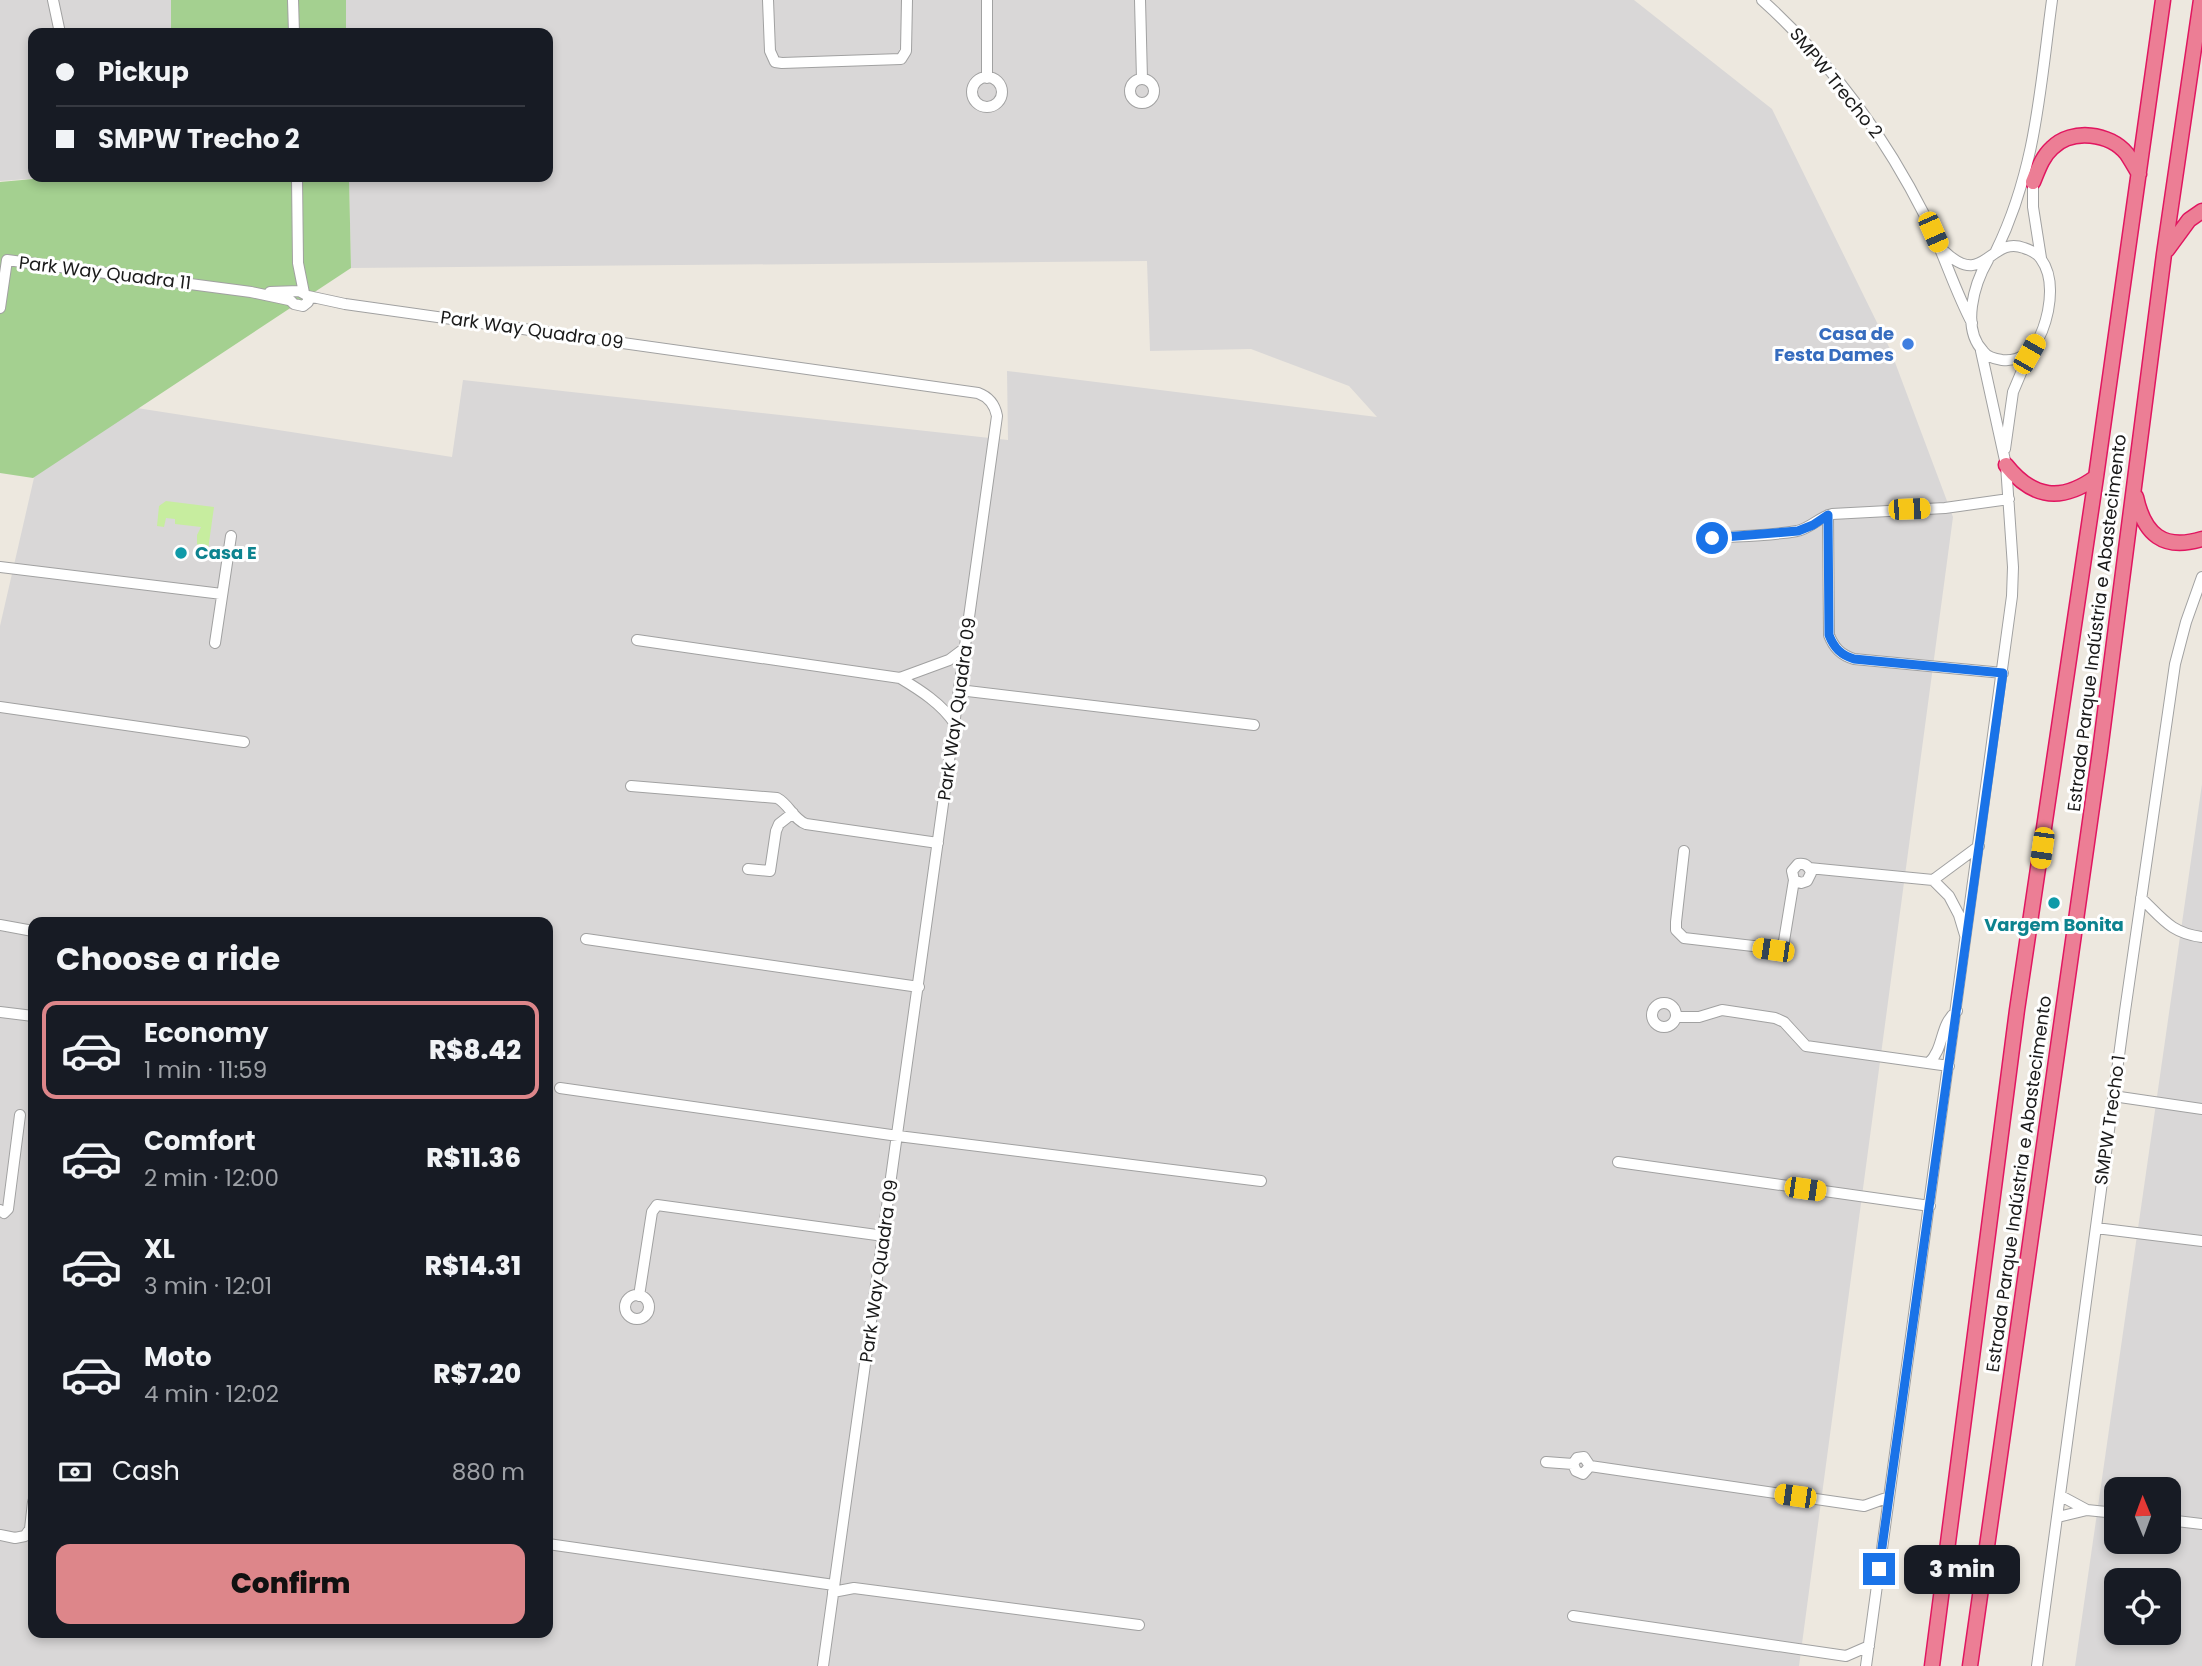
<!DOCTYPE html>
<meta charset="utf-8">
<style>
:root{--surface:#171b24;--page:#242831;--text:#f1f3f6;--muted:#9ea1a6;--line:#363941;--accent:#dd868a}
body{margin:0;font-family:Poppins,sans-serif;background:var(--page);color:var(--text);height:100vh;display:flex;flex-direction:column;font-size:26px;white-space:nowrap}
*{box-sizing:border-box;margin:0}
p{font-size:23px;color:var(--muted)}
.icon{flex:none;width:38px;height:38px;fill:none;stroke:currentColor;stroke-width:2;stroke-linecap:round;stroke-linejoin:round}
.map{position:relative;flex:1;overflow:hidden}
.details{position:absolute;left:28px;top:917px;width:525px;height:721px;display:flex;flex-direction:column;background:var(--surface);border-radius:14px;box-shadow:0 4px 10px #0003}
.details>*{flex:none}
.top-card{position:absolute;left:28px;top:28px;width:525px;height:154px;border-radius:14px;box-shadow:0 4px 10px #0003;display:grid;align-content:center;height:154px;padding:0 28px;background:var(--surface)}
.needle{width:46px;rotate:359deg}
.controls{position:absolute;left:2104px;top:1477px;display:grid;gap:14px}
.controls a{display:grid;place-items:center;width:77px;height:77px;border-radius:14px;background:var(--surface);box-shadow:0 4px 10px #0003;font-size:35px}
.end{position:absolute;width:32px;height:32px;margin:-16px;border:9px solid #1a73e8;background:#fff;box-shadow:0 0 0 4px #fff}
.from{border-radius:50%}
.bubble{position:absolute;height:49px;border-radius:14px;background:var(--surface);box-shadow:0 4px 10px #0003;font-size:23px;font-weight:800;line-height:49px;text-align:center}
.car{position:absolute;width:21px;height:42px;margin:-21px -10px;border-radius:9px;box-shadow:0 0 5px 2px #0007;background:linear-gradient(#f5c518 24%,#345 0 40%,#f5c518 0 76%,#345 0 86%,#f5c518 0)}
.top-card b{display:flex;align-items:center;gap:24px;height:66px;font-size:26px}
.top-card b+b{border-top:2px solid var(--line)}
.top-card i{width:18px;height:18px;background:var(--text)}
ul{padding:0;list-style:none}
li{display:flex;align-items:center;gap:21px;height:98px;margin:0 14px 10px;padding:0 14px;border:4px solid transparent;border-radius:14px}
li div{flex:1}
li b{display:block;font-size:26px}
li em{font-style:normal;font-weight:800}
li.selected{border-color:var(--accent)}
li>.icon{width:63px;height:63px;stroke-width:1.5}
h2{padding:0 28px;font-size:32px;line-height:84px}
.pay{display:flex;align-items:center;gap:18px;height:77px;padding:0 28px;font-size:26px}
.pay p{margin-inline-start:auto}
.button{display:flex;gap:14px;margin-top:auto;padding:14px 28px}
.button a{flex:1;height:80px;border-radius:14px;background:var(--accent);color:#111;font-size:28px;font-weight:800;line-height:80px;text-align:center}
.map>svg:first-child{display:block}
</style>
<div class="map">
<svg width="2202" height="1666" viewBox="0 0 2202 1666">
<rect width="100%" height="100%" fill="#ede8df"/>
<path fill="#d9d7d7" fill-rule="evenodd" d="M0,0H171V33H33V177H55L0,181Z
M346,0H1634L1772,109L1890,349L1953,517L1799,1666H0V626L53,395L452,457L463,380L1008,440L1007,371L1377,417L1349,386L1251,349L1150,351L1147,261L351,268L349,177H548V33H346ZM33,922H548V1633H33Z
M2202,784V1666H2075ZM2116,1489H2168V1542H2116ZM2116,1580H2168V1633H2116Z"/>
<path fill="#c7ed9f" d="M166,501L214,507L208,550L197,544V535L201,527L175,524V519L166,518L164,527L157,526L159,506Z"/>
<path fill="#a4d090" d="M171,0H346V33H171Z
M55,177H349L351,268L33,478L0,473V182Z"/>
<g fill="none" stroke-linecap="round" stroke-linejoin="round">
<defs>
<path id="minor" d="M53,0L60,33
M293,0L294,33
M768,0L770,51L775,62L782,63L901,59L906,51L907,0
M1140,0L1142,79
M1762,0C1830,61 1884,135 1925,216C1943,251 1954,289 1972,323
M972 92a15 15 0 1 1 30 0a15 15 0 1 1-30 0Z
M987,78V0
M1130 91a12 12 0 1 1 24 0a12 12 0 1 1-24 0Z
M297,177L298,263L304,293
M2033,177V207L2041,258
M1944,251C1984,290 1990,235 2024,248C2030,250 2038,254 2041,259C2052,274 2051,295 2048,311C2043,335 2031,363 2002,360C1995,359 1987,357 1983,351C1961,328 1974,284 1988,260
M1996,251C2036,169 2040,89 2052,0
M270,292L299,291L308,296V302L303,306L294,304L288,298L289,292
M308,296L345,304L978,393C989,397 995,405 997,416L823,1666
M0,308L7,260L251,292L289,300
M2005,449L2013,392L2029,354
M1828,515L1829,635C1834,648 1841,655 1854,659L2003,673
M1712,538C1740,536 1769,536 1797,531C1811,528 1819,517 1832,514L1945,508L2009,499
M0,567L222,594
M637,640L900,678L949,660L965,648
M215,643L231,536
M900,678C920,690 942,704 955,724
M959,690L1254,725
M0,707L244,742
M631,786L777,798C789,804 793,819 806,824L938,843
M1684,851L1676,922V930L1684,938L1779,949L1784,941L1794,880L1792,871L1798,864C1805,863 1809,866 1811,873L1807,881L1801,883L1794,880
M1809,868L1933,880L1949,896L1959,915L1965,935
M748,869L770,871L776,831L779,824L793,813
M1933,880L1979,846
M2141,898C2163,919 2171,933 2202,937
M0,925L33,931
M586,939L919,987
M1652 1015a12 12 0 1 1 24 0a12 12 0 1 1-24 0Z
M0,1012L33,1016
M1676,1017H1699L1722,1010L1775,1018L1784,1022L1806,1046L1949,1066
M1929,1063C1945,1047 1939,1025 1957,1011
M560,1088L898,1136L1261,1181
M2113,1096L2202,1109
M1618,1162L1930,1206
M0,1210L4,1213L8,1209L20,1115
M2096,1228L2202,1241
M625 1307a12 12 0 1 1 24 0a12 12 0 1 1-24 0Z
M639,1296L652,1212L657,1205L884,1236
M1546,1462L1573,1464
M1590,1466L1583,1474L1576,1471L1573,1464L1577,1458L1584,1457L1590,1466L1864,1506L1889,1497
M2061,1496L2087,1510
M2058,1517L2087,1510L2116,1513
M2168,1520L2202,1524
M0,1535L15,1538L25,1536L30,1529L33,1502
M548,1544L834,1585
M833,1592L854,1588L1139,1625
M1573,1616L1846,1656L1869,1646
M1866,1666L2012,596L2013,567L2006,465L1981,351
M2037,1666L2125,1011L2175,664L2186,622L2202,577"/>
<path id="highway" d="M2033,182C2038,170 2042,157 2052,148C2072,128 2110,133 2127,154C2131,160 2135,167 2139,174
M2167,250L2189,220L2202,211
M2006,465C2033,499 2062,502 2096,477
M2136,497C2144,534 2163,551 2202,539
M1932,1666L2017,1010L2096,477L2163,0
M1970,1666L2100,751L2164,254L2201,0"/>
</defs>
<use href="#minor" stroke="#a1a1a1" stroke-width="12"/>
<use href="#highway" stroke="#e11660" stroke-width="17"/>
<use href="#minor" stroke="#fff" stroke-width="10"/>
<use href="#highway" stroke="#ec7e95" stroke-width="14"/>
</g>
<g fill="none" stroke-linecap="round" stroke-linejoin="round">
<path stroke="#1a73e8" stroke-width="9" d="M1712,538L1798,531L1813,525L1828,515L1829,635C1834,648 1841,655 1854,659L2003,673L1879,1569"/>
</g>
<circle fill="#3f7fe0" stroke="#fff" stroke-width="2.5" cx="1908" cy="344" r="7"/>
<g fill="#0f9aa8" stroke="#fff" stroke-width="2.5">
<circle cx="181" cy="553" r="7"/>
<circle cx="2054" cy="903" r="7"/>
</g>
<g text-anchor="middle" stroke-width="6" stroke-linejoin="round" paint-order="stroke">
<g font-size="18" fill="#1a1a1a" stroke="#fff">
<text transform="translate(1836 83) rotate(51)" y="6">SMPW Trecho 2</text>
<text transform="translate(105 273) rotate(7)" y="6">Park Way Quadra 11</text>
<text transform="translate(532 330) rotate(8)" y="6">Park Way Quadra 09</text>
<text transform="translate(2097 623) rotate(-83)" y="6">Estrada Parque Indústria e Abastecimento</text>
<text transform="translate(957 709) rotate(-82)" y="6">Park Way Quadra 09</text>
<text transform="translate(2110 1120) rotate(-82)" y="6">SMPW Trecho 1</text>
<text transform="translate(2019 1184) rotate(-82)" y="6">Estrada Parque Indústria e Abastecimento</text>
<text transform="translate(879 1271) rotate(-82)" y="6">Park Way Quadra 09</text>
</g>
<g font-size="18" font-weight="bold" fill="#366cbe" stroke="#fff" text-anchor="end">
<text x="1894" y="340">Casa de<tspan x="1894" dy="21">Festa Dames</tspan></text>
</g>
<g font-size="18" font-weight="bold" fill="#0d838f" stroke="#fff" text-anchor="start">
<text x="195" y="559">Casa E</text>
<text x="2054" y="931" text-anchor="middle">Vargem Bonita</text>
</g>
</g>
</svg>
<div class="controls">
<a><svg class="needle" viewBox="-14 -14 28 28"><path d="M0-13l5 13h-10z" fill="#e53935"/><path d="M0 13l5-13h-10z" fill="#9ea1a6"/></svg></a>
<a><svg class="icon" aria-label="locate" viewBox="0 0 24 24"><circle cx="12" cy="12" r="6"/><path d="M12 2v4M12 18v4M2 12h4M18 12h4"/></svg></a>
</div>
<i class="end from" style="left:1712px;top:538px"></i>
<i class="end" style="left:1879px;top:1569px"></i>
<div class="bubble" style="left:1904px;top:1545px;width:116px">3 min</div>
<i class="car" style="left:1933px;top:232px;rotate:156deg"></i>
<i class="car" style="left:2029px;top:354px;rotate:30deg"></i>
<i class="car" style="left:1909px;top:509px;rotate:88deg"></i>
<i class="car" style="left:2042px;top:848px;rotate:188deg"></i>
<i class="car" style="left:1773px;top:950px;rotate:278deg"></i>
<i class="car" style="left:1805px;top:1189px;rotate:98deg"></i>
<i class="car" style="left:1795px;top:1496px;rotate:278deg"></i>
<div class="top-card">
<b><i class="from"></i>Pickup</b>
<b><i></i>SMPW Trecho 2</b>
</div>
<section class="details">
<h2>Choose a ride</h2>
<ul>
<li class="selected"><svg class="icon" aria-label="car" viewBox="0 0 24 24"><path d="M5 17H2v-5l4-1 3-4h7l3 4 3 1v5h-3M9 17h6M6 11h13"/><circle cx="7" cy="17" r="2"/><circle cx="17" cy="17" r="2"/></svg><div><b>Economy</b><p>1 min · 11:59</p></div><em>R$8.42</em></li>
<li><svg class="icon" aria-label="car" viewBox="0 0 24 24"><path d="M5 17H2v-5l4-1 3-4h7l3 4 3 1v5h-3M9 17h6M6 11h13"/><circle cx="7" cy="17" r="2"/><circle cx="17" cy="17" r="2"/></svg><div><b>Comfort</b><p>2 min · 12:00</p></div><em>R$11.36</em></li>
<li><svg class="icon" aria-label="car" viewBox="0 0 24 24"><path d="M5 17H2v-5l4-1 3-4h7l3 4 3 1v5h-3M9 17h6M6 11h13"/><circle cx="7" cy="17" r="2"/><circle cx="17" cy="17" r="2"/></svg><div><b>XL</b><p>3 min · 12:01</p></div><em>R$14.31</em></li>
<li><svg class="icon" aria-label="car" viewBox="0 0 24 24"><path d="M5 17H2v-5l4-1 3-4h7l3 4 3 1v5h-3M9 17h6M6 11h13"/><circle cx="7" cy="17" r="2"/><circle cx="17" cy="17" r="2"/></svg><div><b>Moto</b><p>4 min · 12:02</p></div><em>R$7.20</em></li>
</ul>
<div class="pay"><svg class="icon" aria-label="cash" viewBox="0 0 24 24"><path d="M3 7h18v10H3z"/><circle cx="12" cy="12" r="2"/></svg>Cash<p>880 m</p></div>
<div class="button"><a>Confirm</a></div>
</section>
</div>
